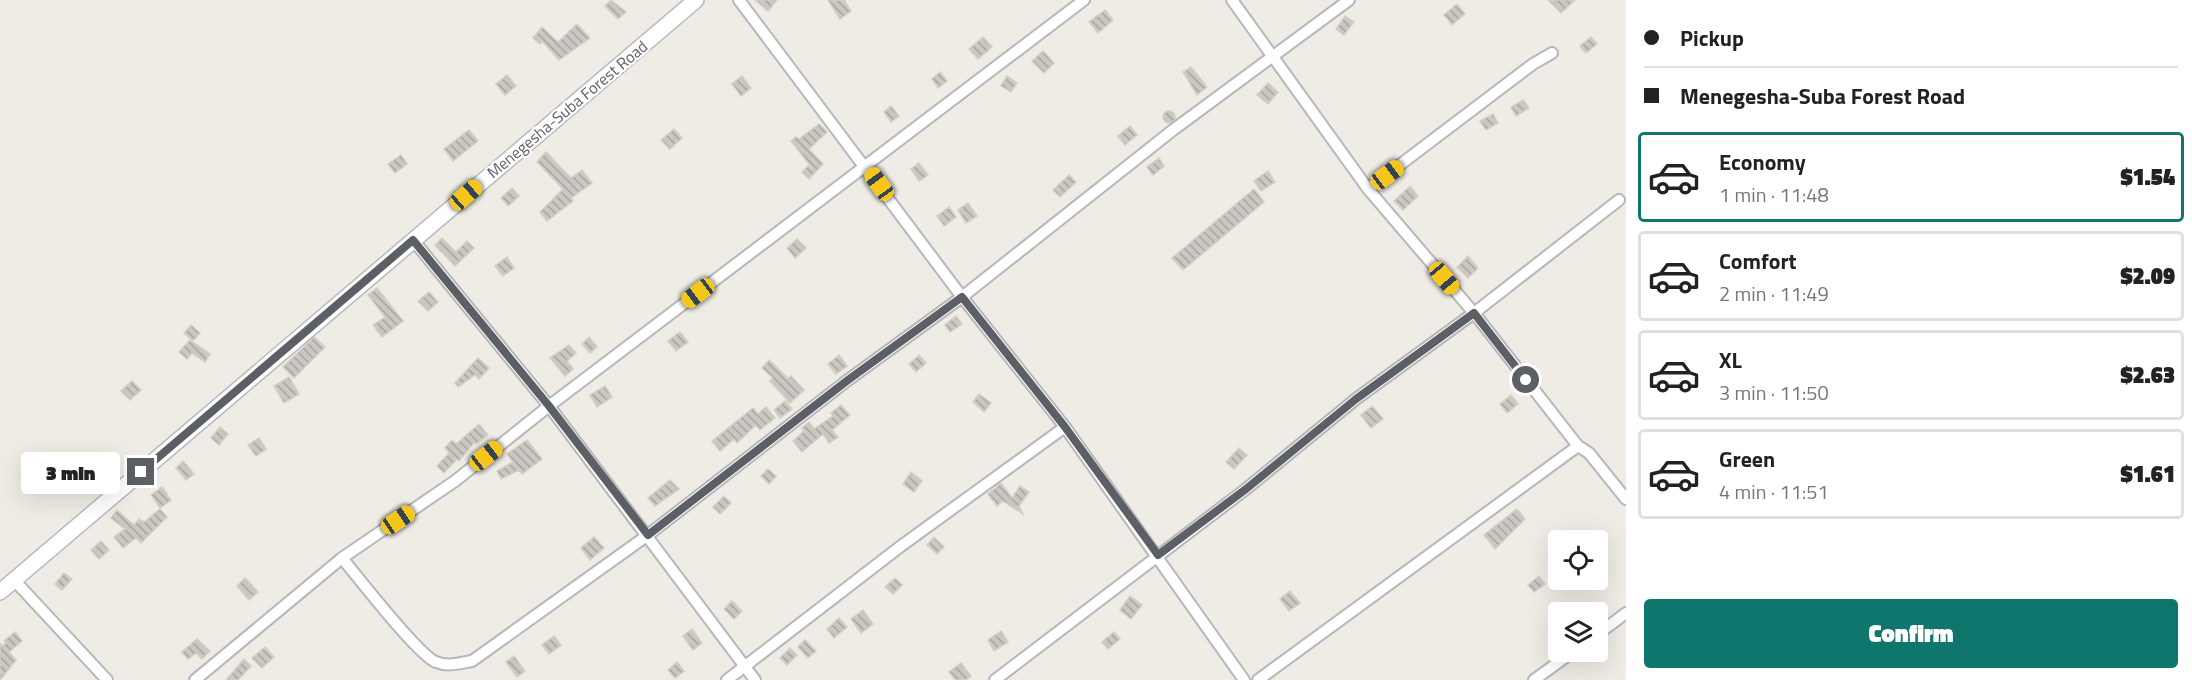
<!DOCTYPE html>
<meta charset="utf-8">
<style>
:root{--surface:#fff;--page:#f6f6f6;--text:#222;--muted:#767676;--line:#e0e0e0;--accent:#0f766e}
body{margin:0;font-family:"Titillium Web",sans-serif;background:var(--page);color:var(--text);height:100vh;display:flex;flex-direction:column;font-size:22px;white-space:nowrap}
*{box-sizing:border-box;margin:0}
p{font-size:20px;color:var(--muted)}
.icon{flex:none;width:33px;height:33px;fill:none;stroke:currentColor;stroke-width:2;stroke-linecap:round;stroke-linejoin:round}
.map{position:relative;flex:1;overflow:hidden}
.side{display:flex;flex-direction:column;background:var(--surface);width:570px}
.side>*{flex:none}
.hud{display:grid;align-content:center;height:132px;padding:0 18px;background:var(--surface)}
.tools{position:absolute;left:1548px;top:530px;display:grid;gap:12px}
.tools a{display:grid;place-items:center;width:60px;height:60px;border-radius:6px;background:var(--surface);box-shadow:0 6px 24px #0002;font-size:30px}
.end{position:absolute;width:27px;height:27px;margin:-14px;border:8px solid #5c6065;background:#fff;box-shadow:0 0 0 3px #fff}
.from{border-radius:50%}
.bubble{position:absolute;height:42px;border-radius:6px;background:var(--surface);box-shadow:0 6px 24px #0002;font-size:20px;font-weight:800;line-height:42px;text-align:center}
.car{position:absolute;width:18px;height:36px;margin:-18px -9px;border-radius:8px;box-shadow:0 0 4px 2px #0007;background:linear-gradient(#f5c518 24%,#345 0 40%,#f5c518 0 76%,#345 0 86%,#f5c518 0)}
.hud b{display:flex;align-items:center;gap:21px;height:57px;font-size:22px}
.hud b+b{border-top:2px solid var(--line)}
.hud i{width:15px;height:15px;background:var(--text)}
ul{padding:0;list-style:none}
li{display:flex;align-items:center;gap:18px;height:90px;margin:0 12px 9px;padding:0 6px;border:3px solid var(--line);border-radius:6px}
li div{flex:1}
li b{display:block;font-size:22px}
li em{font-style:normal;font-weight:800}
li.current{border-color:var(--accent)}
li>.icon{width:54px;height:54px;stroke-width:1.5}
.action{display:flex;gap:12px;margin-top:auto;padding:12px 18px}
.action a{flex:1;height:69px;border-radius:6px;background:var(--accent);color:#fff;font-size:24px;font-weight:800;line-height:69px;text-align:center}
main{display:flex;flex:1;min-height:0}
.map>svg:first-child{display:block}
</style>
<main>
<div class="map">
<svg width="1626" height="680" viewBox="0 0 1626 680">
<defs>
<pattern id="building-back-hatch" width="6" height="6" patternUnits="userSpaceOnUse" patternTransform="scale(1.5)"><rect width="6" height="6" fill="#cac7c2"/><path d="M-1 5l2 2M0 0l6 6M5-1l2 2" fill="none" stroke="#a7a5a1"/></pattern>
</defs>
<rect width="100%" height="100%" fill="#efece5"/>
<path fill="url(#building-back-hatch)" stroke="#d4cec3" stroke-width="1.5" d="M611,0L626,12L618,19L605,6Z
M755,0H777L768,11Z
M828,0H844L851,11L840,19Z
M1548,0H1575L1561,13Z
M1457,4L1465,14L1452,25L1444,15Z
M1105,10L1113,20L1098,33L1089,22Z
M1345,16L1354,22L1344,35L1336,29Z
M577,24L590,38L559,60L542,41L540,44L533,38L542,27L558,42Z
M983,37L992,47L978,59L969,49Z
M1591,37L1597,44L1586,53L1580,46Z
M1043,51L1054,63L1044,73L1032,61Z
M1191,67L1207,87L1197,95L1183,72Z
M940,72L947,81L938,88L932,79Z
M507,75L516,86L505,95L496,84Z
M742,76L751,88L741,96L732,84Z
M1007,76L1017,83L1011,92L1001,86Z
M1268,83L1278,92L1268,104L1257,95Z
M1523,100L1529,108L1516,116L1511,107Z
M891,106L899,116L891,122L884,112Z
M1163 117a6 6 0 1 1 12 0a6 6 0 1 1-12 0Z
M1493,114L1498,123L1486,130L1480,121Z
M819,124L827,132L809,149L823,164L809,179L802,172L809,165L813,169L791,141L796,137L799,139Z
M1130,126L1137,135L1125,145L1118,136Z
M674,129L682,138L670,149L661,140Z
M469,130L478,141L453,161L444,149Z
M546,152L571,178L582,170L592,183L571,198L573,201L547,221L540,212L563,189L537,162Z
M401,155L407,164L395,173L388,164Z
M1159,158L1164,166L1153,175L1147,167Z
M919,163L928,175L919,181L911,169Z
M1268,171L1275,182L1261,191L1254,181Z
M1069,175L1076,182L1060,197L1053,190Z
M1410,186L1418,196L1403,210L1394,201Z
M512,188L519,196L508,206L501,198Z
M1254,189L1264,202L1183,270L1172,258Z
M968,203L977,216L966,223L958,210Z
M949,207L956,217L944,226L937,216Z
M442,238L456,252L467,241L474,248L455,266L435,245Z
M797,239L806,248L795,258L787,248Z
M1468,256L1478,268L1468,278L1457,267Z
M507,257L514,268L503,276L495,266Z
M377,288L403,321L382,337L373,325L385,317L368,295Z
M429,292L438,302L428,311L418,301Z
M956,316L962,324L950,332L945,325Z
M191,325L200,333L193,341L184,333Z
M680,332L688,342L676,351L668,341Z
M314,337L325,347L294,378L283,367Z
M589,337L597,347L590,353L582,344Z
M190,340L210,354L205,362L192,353L187,359L179,352Z
M569,345L576,353L567,361L573,369L565,376L550,358Z
M839,355L847,366L836,374L828,364Z
M919,355L926,363L916,372L909,364Z
M478,358L489,368L479,379L475,375L458,387L455,383Z
M769,360L788,378L791,376L804,390L790,403L770,381L773,378L762,368Z
M289,377L299,394L284,403L274,386Z
M132,381L141,390L130,400L121,391Z
M605,386L612,397L597,407L590,395Z
M979,394L991,403L984,412L973,402Z
M1511,395L1518,404L1507,413L1500,404Z
M785,401L792,409L780,418L774,410Z
M841,405L850,415L832,430L838,437L829,443L823,434L802,452L793,441L804,431L802,428L809,422L814,429L833,416L831,413Z
M1372,406L1383,419L1371,428L1361,415Z
M766,407L775,418L760,430L756,425L737,443L734,439L720,451L712,441L753,408L758,414Z
M479,424L488,435L476,444L475,442L459,461L457,459L444,473L437,466L449,453L445,448L452,440L456,444Z
M220,427L228,434L219,445L211,438Z
M259,438L266,449L256,456L248,445Z
M527,440L542,459L522,474L519,470L501,479L497,471L513,462L507,454Z
M1239,448L1247,455L1234,469L1226,462Z
M34,461L42,470L32,480L23,470Z
M183,461L194,474L186,480L176,468Z
M768,469L776,476L769,484L761,476Z
M911,472L922,481L914,492L903,484Z
M670,480L679,489L655,506L648,498Z
M1001,483L1012,498L1020,486L1029,492L1019,506L1023,514L1003,501L997,506L988,494Z
M162,487L171,500L160,508L151,495Z
M724,496L731,503L720,514L713,507Z
M160,509L167,517L141,543L136,538L123,548L114,537L125,529L111,518L117,510L134,525L139,519L144,522Z
M1517,509L1525,519L1495,549L1484,535Z
M594,537L604,548L590,560L581,548Z
M934,537L944,547L937,554L927,545Z
M101,541L109,550L99,559L91,550Z
M64,573L72,579L62,590L55,584Z
M1539,576L1545,584L1534,592L1528,585Z
M245,578L258,592L249,600L237,586Z
M895,578L902,585L893,594L885,587Z
M1290,591L1300,603L1289,611L1280,599Z
M1130,596L1142,605L1131,619L1120,610Z
M732,601L742,611L734,619L724,609Z
M863,610L873,624L861,633L851,619Z
M839,618L847,627L834,638L827,629Z
M692,629L702,643L693,650L683,636Z
M1001,631L1008,642L994,651L988,640Z
M15,632L22,641L9,652L16,660L0,680V643L3,646L6,643L4,641Z
M1114,632L1120,639L1108,649L1102,642Z
M554,636L561,645L549,654L542,645Z
M197,639L210,651L202,659L196,653L188,659L182,652Z
M805,640L816,651L808,658L798,647Z
M265,647L274,657L262,668L252,658Z
M790,648L797,655L787,665L780,658Z
M514,656L525,671L517,677L506,662Z
M244,659L251,666L238,680H226Z
M677,662L684,671L675,678L668,670Z
M961,663L971,676L966,680H955L949,672Z"/>
<g fill="none" stroke-linecap="round" stroke-linejoin="round">
<defs>
<path id="street" d="M739,0L962,297L1065,427L1244,680
M1232,0L1368,189L1474,313L1578,446L1589,453L1626,499
M1368,189L1533,64L1552,53
M413,240L549,406L755,680
M342,558C358,577 418,655 436,662C448,667 460,663 472,661L648,535L848,380L962,297L1173,130L1349,0
M14,580L107,680
M1598,634L1626,613
M195,680L342,558L455,481L549,406L1084,0
M727,680L901,546L1065,427
M995,680L1246,489L1356,399L1474,313L1619,200
M1258,680L1578,446
M1534,680L1574,651"/>
<path id="secondary" d="M0,592L696,0"/>
</defs>
<use href="#street" stroke="#b5b7bb" stroke-width="14"/>
<use href="#secondary" stroke="#b6b9be" stroke-width="18"/>
<use href="#street" stroke="#fff" stroke-width="10"/>
<use href="#secondary" stroke="#fff" stroke-width="15"/>
</g>
<g fill="none" stroke-linecap="round" stroke-linejoin="round">
<path stroke="#5c6065" stroke-width="8" d="M141,472L413,240L549,406L648,535L848,380L962,297L1065,427L1158,555L1246,489L1356,399L1474,313L1526,380"/>
</g>
<g text-anchor="middle" stroke-width="4.5" stroke-linejoin="round" paint-order="stroke">
<g font-size="16" fill="#5c6065" stroke="#fff">
<text transform="translate(567 109) rotate(-40)" y="6">Menegesha-Suba Forest Road</text>
</g>
</g>
</svg>
<div class="tools">
<a><svg class="icon" aria-label="locate" viewBox="0 0 24 24"><circle cx="12" cy="12" r="6"/><path d="M12 2v4M12 18v4M2 12h4M18 12h4"/></svg></a>
<a><svg class="icon" aria-label="layers" viewBox="0 0 24 24"><path d="M12 4l9 5-9 5-9-5zM3 14l9 5 9-5"/></svg></a>
</div>
<i class="end from" style="left:1526px;top:380px"></i>
<i class="end" style="left:141px;top:472px"></i>
<div class="bubble" style="left:21px;top:452px;width:99px">3 min</div>
<i class="car" style="left:1387px;top:175px;rotate:53deg"></i>
<i class="car" style="left:879px;top:184px;rotate:324deg"></i>
<i class="car" style="left:466px;top:195px;rotate:49deg"></i>
<i class="car" style="left:1444px;top:278px;rotate:140deg"></i>
<i class="car" style="left:698px;top:293px;rotate:233deg"></i>
<i class="car" style="left:486px;top:456px;rotate:52deg"></i>
<i class="car" style="left:398px;top:520px;rotate:56deg"></i>
</div>
<section class="side">
<div class="hud">
<b><i class="from"></i>Pickup</b>
<b><i></i>Menegesha-Suba Forest Road</b>
</div>
<ul>
<li class="current"><svg class="icon" aria-label="car" viewBox="0 0 24 24"><path d="M5 17H2v-5l4-1 3-4h7l3 4 3 1v5h-3M9 17h6M6 11h13"/><circle cx="7" cy="17" r="2"/><circle cx="17" cy="17" r="2"/></svg><div><b>Economy</b><p>1 min · 11:48</p></div><em>$1.54</em></li>
<li><svg class="icon" aria-label="car" viewBox="0 0 24 24"><path d="M5 17H2v-5l4-1 3-4h7l3 4 3 1v5h-3M9 17h6M6 11h13"/><circle cx="7" cy="17" r="2"/><circle cx="17" cy="17" r="2"/></svg><div><b>Comfort</b><p>2 min · 11:49</p></div><em>$2.09</em></li>
<li><svg class="icon" aria-label="car" viewBox="0 0 24 24"><path d="M5 17H2v-5l4-1 3-4h7l3 4 3 1v5h-3M9 17h6M6 11h13"/><circle cx="7" cy="17" r="2"/><circle cx="17" cy="17" r="2"/></svg><div><b>XL</b><p>3 min · 11:50</p></div><em>$2.63</em></li>
<li><svg class="icon" aria-label="car" viewBox="0 0 24 24"><path d="M5 17H2v-5l4-1 3-4h7l3 4 3 1v5h-3M9 17h6M6 11h13"/><circle cx="7" cy="17" r="2"/><circle cx="17" cy="17" r="2"/></svg><div><b>Green</b><p>4 min · 11:51</p></div><em>$1.61</em></li>
</ul>
<div class="action"><a>Confirm</a></div>
</section>
</main>
